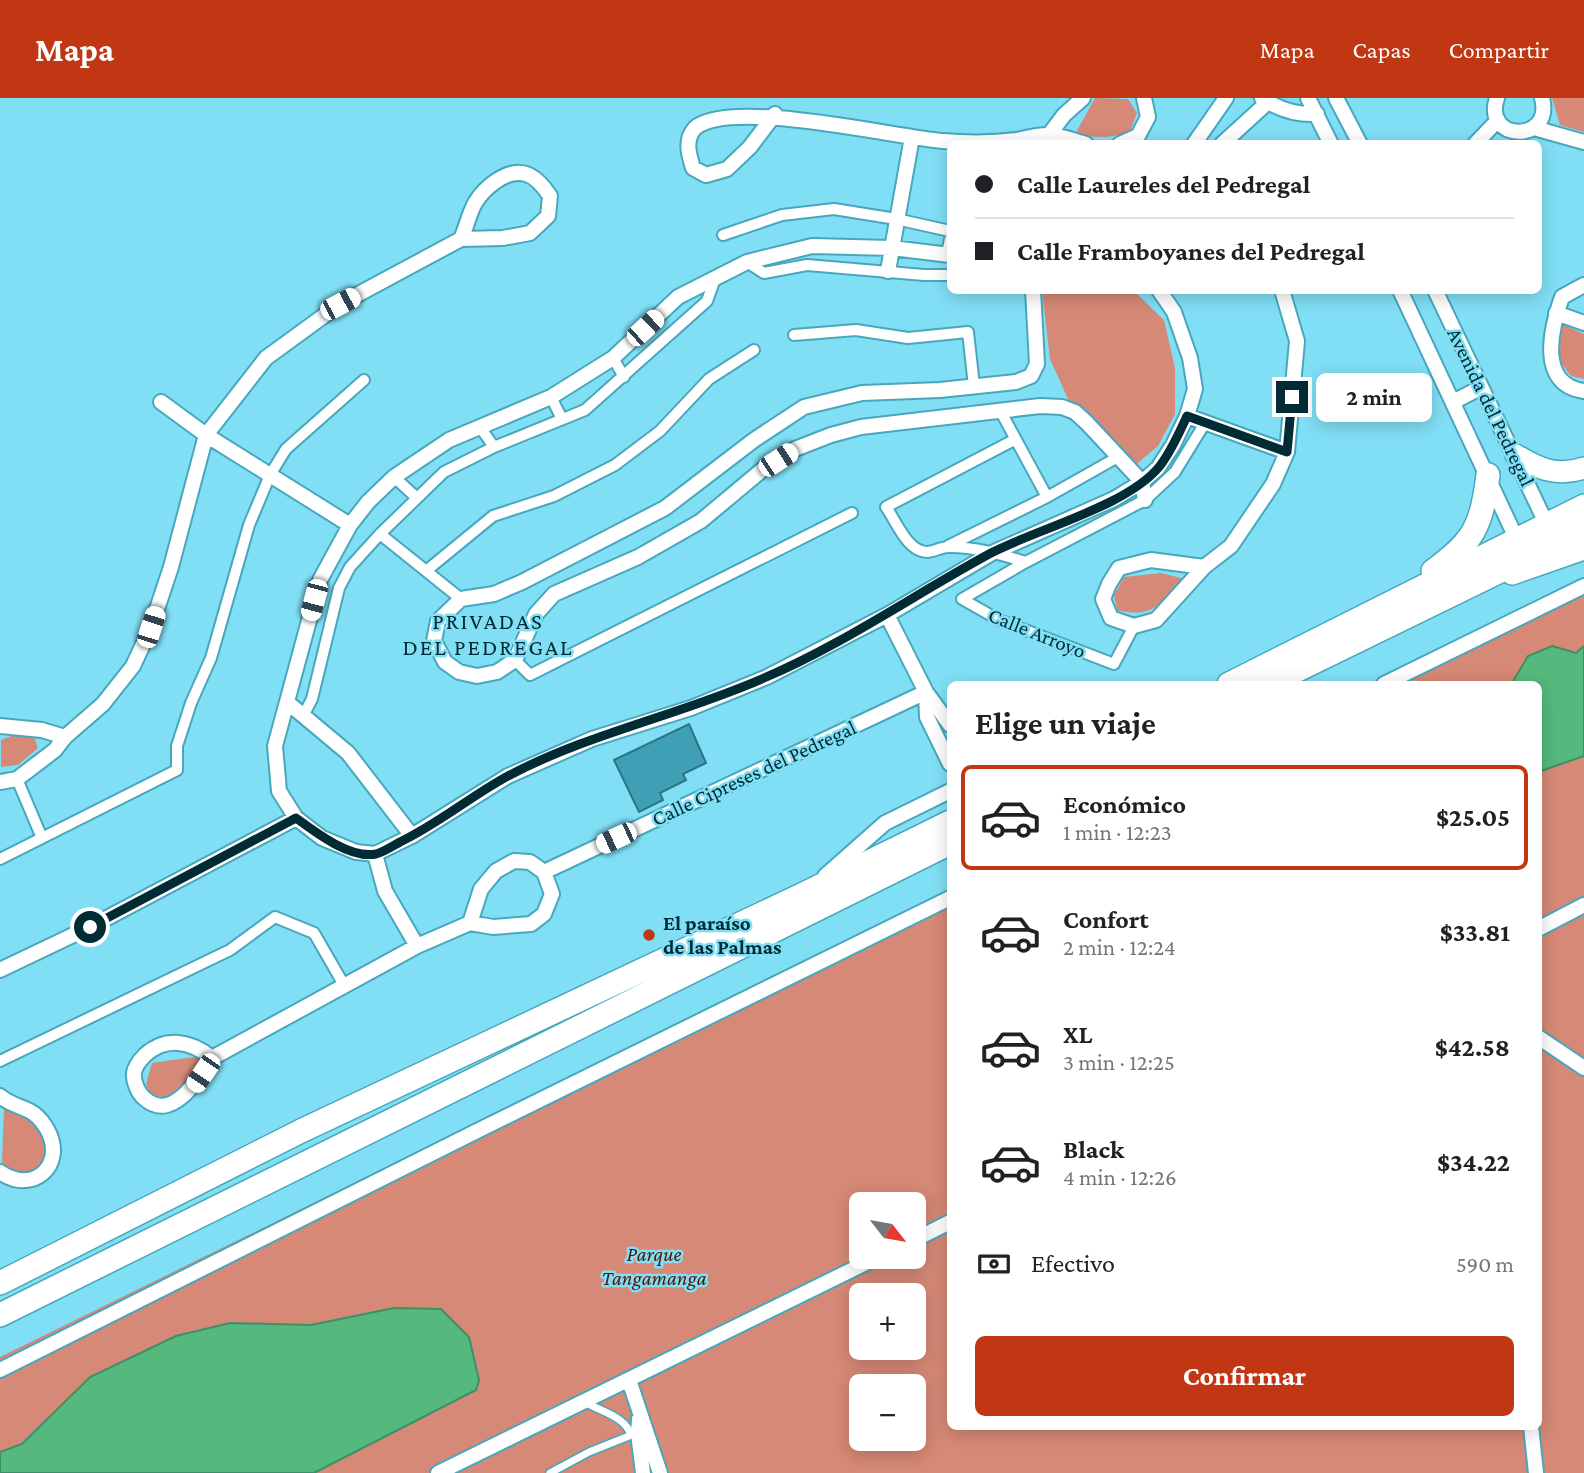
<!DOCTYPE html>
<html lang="es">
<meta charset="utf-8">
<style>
:root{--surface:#fff;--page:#f6f6f6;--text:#202124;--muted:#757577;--line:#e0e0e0;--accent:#c13713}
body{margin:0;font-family:"Crimson Pro",serif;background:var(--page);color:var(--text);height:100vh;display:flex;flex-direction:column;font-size:26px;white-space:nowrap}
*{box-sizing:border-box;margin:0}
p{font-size:23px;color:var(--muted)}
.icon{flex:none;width:38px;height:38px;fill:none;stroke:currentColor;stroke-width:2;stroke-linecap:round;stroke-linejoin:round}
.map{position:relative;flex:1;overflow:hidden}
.panel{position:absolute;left:947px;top:583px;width:595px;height:749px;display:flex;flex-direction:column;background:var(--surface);border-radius:10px;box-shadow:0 4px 18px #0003}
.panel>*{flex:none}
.guide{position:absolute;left:947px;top:42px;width:595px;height:154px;border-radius:10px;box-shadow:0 4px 18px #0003;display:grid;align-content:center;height:154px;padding:0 28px;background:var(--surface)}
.needle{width:46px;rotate:121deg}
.tools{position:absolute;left:849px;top:1094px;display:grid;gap:14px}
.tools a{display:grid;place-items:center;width:77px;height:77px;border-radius:10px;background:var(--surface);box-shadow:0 4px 18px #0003;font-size:35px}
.end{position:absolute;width:32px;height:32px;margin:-16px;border:9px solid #012c35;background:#fff;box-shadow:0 0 0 4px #fff}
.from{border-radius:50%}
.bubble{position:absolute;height:49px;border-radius:10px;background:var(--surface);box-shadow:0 4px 18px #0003;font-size:23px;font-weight:700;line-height:49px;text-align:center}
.car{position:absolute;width:21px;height:42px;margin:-21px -10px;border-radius:9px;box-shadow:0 0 5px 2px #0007;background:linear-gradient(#fff 24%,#345 0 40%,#fff 0 76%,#345 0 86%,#fff 0)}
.guide b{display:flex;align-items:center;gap:24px;height:66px;font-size:26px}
.guide b+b{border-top:2px solid var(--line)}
.guide i{width:18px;height:18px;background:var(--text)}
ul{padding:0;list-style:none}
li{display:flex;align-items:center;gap:21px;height:105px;margin:0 14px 10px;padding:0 14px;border:4px solid transparent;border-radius:10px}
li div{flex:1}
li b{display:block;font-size:26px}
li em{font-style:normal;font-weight:700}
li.active{border-color:var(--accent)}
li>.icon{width:63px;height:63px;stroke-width:1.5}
h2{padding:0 28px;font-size:32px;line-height:84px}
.pay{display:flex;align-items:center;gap:18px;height:77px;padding:0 28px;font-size:26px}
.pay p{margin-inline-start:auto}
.primary-button{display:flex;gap:14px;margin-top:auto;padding:14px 28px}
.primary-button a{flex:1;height:80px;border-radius:10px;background:var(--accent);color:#fff;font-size:28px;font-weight:700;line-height:80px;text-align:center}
header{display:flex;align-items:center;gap:42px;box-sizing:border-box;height:98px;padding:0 35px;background:var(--accent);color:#fff}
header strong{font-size:33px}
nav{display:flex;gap:38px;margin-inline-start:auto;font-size:24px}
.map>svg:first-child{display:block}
</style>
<header>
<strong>Mapa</strong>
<nav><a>Mapa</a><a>Capas</a><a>Compartir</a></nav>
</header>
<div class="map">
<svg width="1584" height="1375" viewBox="0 0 1584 1375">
<rect width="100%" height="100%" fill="#81dff5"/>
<path fill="#d68976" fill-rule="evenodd" d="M1095,0L1128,1L1137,15L1129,36L1105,39L1074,38Z
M1552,0H1584V34L1560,27Z
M1042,193H1134L1164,222L1175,270V316L1158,348L1133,369L1069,303L1050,261Z
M1559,225L1584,236V281L1571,278L1556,259Z
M1161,475L1185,481C1159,505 1155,521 1117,512L1114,497L1124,479Z
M1584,480V1375H0V1259L950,792V1328H1538V586H1368ZM861,1106H914V1158H861ZM861,1197H914V1250H861ZM861,1288H914V1340H861Z
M14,637L34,639L38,650L18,667L1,669V642Z
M201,958L184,994L164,999L150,997L146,986L152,965Z
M4,1009L28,1021L45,1041L46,1060L43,1066L19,1079L2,1065Z"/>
<path fill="#55b97d" stroke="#3c8f67" stroke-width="2" d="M1552,548L1576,555L1584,548V658L1538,674V586H1509L1512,585L1528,558Z
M394,1210L441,1211L469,1239L479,1282L476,1292L314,1375H0V1354L22,1346L90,1279L176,1238L230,1225L311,1227Z"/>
<path fill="#3fa0b5" stroke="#2c7585" stroke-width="2" d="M689,626L706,665L683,676L686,682L660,695L663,702L639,714L614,662Z"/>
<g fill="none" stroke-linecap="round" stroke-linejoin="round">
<defs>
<path id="service" d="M585,1304C601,1314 625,1318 631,1337
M550,1375L589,1354L639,1334"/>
<path id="pedestrian" d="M723,137L782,117L834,111L896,121L950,133
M947,156L950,141
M747,164L764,175L807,167L924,177H950
M794,237L856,232L908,240L968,234L974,288
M613,260L624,279
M551,299L562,321
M1001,314L1047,399
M480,329L494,349
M1014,342L886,409C895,422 905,446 919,452C931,458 939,448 950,449C976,449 1002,457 1026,464
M394,379L417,400
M380,436L461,501
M948,448L1047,399L1118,359
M426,473L493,418L554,398L615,367L660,333L709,281L754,252
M962,501L1026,464L1145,402L1175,374L1205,325
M962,501L999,522L1114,566L1134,528
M515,562L530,577L852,415
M303,618L312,601L339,490L350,469L380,436L444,374L494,349L585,312L707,203L716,178
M17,681L42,740
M0,761L177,672V648L191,605L211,560L249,427L270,377L286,351L364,282
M0,963L230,852L275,819L314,835L344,887"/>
<path id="minor" d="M1262,0C1279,12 1296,17 1317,16
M1308,0L1331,46
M1336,0L1360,46
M1497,0C1482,44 1554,46 1542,0
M775,16L750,49L727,71L706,77L693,70C689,57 684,42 695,30C730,0 893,39 942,43C967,45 993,45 1017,42C1028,40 1039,36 1049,37C1061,37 1074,43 1086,46
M1534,30L1584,44
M1049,37L1064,17L1083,0
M1120,46L1138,38L1148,19L1144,0
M1194,46L1226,0
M1222,46L1268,4
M1475,46L1498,22
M950,157L892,150L812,148L747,164L678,199L613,260L551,299L449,342L394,379L368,404L350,427L320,482L275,648L279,693L296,720L322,740L356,754L375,756L412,738L508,678L592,641L691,610L767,579L887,517L992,455L1114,401L1142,384L1158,370L1173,347L1187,318L1195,291L1190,260L1174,214L1159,192
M888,173L912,39
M1584,187L1562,199C1551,230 1537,287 1584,293
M1033,192L1037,266L1031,278L1016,284L940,292L862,295L804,309L754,342L665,410L522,484L494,496L461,501L438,523L434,543L445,564L459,574L477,578L497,574L515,562L536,516L554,496L638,459L701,423L762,372L795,351L831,337L861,329L1040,308L1062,309L1075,314L1087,325L1142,384L1145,402
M1400,192L1517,442
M1435,192L1547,427
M1556,215L1584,225
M161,304L206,337L350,427
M1453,304L1480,290
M1187,318L1287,354
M1204,469L1151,462L1119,470L1109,486L1103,501L1111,520L1134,528L1156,522L1204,469L1231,448L1273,386L1287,354L1297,243L1282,192
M887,517L926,594L950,627
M1384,586L1584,488
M926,594L927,619L950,666
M287,604L348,655L412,738
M0,628L42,632L65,639
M0,684L17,681L55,652L65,639L103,606L133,568L151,529L171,469L206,337L266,260L340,206L461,141L503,140L530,135L548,118L550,98C544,89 536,79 526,76C507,70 484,90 475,105C469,116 466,130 461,141
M375,756L385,793L417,848
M544,774L926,594
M825,778L885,725L950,693
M1538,831L1584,807
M0,872L90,829L296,720
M1538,939L1584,970
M212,960C191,943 166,938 145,957C140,962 135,968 134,975C133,983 138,995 144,1000C172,1026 199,980 212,960L417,848L470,825L493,829L531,826L544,816L552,796L544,774L530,764L514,763L496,773L481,791L470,825
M0,998C17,1013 33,1005 48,1033C66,1068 32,1097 0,1074
M914,1142L950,1124
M0,1272L475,1034L950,800
M629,1282L660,1375
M639,1321L638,1335L643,1375
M1531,1328L1536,1375
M438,1375L880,1158"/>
<path id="primary" d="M1516,357C1538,371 1558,379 1584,370
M1512,476L1584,451"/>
<path id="trunk" d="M1433,473C1475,442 1481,429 1488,377
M1229,586L1584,408
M1269,586L1584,432
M0,1185L301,1033L806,795L950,724
M0,1217L950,745"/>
</defs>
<use href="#service" stroke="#47a7bc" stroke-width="10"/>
<use href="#pedestrian" stroke="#47a7bc" stroke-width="14"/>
<use href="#minor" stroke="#47a7bc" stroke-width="18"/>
<use href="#primary" stroke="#47a7bc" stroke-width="24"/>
<use href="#trunk" stroke="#47a7bc" stroke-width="26"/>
<use href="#service" stroke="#fff" stroke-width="7"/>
<use href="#pedestrian" stroke="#fff" stroke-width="10"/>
<use href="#minor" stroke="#fff" stroke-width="14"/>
<use href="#primary" stroke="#fff" stroke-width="21"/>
<use href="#trunk" stroke="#fff" stroke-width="23"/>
</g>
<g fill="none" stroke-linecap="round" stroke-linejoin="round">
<path stroke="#012c35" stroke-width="9" d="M90,829L296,720C315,734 350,761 376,756C384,754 393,748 400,744C438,726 471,698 508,678C589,635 680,617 764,580C844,546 915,496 991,455C1037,431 1127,408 1159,369C1171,354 1179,335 1187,318L1287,354L1292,299"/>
</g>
<circle fill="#c13713" stroke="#81dff5" stroke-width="2.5" cx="649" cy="837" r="7"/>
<g text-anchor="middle" stroke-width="5" stroke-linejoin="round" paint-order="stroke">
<g font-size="21" fill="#012c35" stroke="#81dff5">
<text transform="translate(1491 309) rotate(64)" y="7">Avenida del Pedregal</text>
<text transform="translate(1037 535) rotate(22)" y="7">Calle Arroyo</text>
<text transform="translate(754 675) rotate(-25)" y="7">Calle Cipreses del Pedregal</text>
</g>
<g font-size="21" font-weight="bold" fill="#012c35" stroke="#81dff5" text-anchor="start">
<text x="663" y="832">El paraíso<tspan x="663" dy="24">de las Palmas</tspan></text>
</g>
<g font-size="21" font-style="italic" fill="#541606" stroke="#81dff5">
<text x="654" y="1163">Parque<tspan x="654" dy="24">Tangamanga</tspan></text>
</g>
<g font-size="23" letter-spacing="2" fill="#012c35" stroke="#81dff5">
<text x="488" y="531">PRIVADAS<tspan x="488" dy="26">DEL PEDREGAL</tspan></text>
</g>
</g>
</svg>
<div class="tools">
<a><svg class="needle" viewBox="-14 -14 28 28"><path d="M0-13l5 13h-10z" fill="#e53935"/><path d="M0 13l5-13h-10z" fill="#757577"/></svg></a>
<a>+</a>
<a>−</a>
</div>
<i class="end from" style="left:90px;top:829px"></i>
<i class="end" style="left:1292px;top:299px"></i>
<div class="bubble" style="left:1316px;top:275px;width:116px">2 min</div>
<i class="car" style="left:340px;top:206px;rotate:62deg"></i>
<i class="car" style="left:645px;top:230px;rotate:47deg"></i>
<i class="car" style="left:778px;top:362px;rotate:57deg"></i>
<i class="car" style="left:314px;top:502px;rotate:195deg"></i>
<i class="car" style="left:151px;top:529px;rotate:18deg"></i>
<i class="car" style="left:616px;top:740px;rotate:245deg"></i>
<i class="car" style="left:203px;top:975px;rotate:214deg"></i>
<div class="guide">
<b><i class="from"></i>Calle Laureles del Pedregal</b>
<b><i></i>Calle Framboyanes del Pedregal</b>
</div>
<section class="panel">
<h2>Elige un viaje</h2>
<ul>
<li class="active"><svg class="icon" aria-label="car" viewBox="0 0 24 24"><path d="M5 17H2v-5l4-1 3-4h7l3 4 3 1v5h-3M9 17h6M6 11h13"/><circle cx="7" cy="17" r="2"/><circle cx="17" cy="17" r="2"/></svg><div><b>Económico</b><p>1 min · 12:23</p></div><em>$25.05</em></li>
<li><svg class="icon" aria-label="car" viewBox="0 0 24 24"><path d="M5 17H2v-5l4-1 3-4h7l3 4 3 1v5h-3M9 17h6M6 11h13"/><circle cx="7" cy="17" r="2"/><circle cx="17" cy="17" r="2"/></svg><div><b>Confort</b><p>2 min · 12:24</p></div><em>$33.81</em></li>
<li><svg class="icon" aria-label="car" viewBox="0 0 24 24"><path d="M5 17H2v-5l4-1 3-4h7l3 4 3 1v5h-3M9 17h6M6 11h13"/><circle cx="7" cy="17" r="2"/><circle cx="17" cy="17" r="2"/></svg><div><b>XL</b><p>3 min · 12:25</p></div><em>$42.58</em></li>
<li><svg class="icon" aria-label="car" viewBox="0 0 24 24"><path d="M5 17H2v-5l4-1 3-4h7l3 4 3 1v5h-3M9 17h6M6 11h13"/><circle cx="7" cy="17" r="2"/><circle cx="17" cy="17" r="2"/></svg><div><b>Black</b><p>4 min · 12:26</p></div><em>$34.22</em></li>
</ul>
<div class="pay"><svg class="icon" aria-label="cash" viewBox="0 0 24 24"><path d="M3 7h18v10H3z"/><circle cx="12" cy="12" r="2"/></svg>Efectivo<p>590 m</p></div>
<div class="primary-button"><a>Confirmar</a></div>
</section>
</div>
